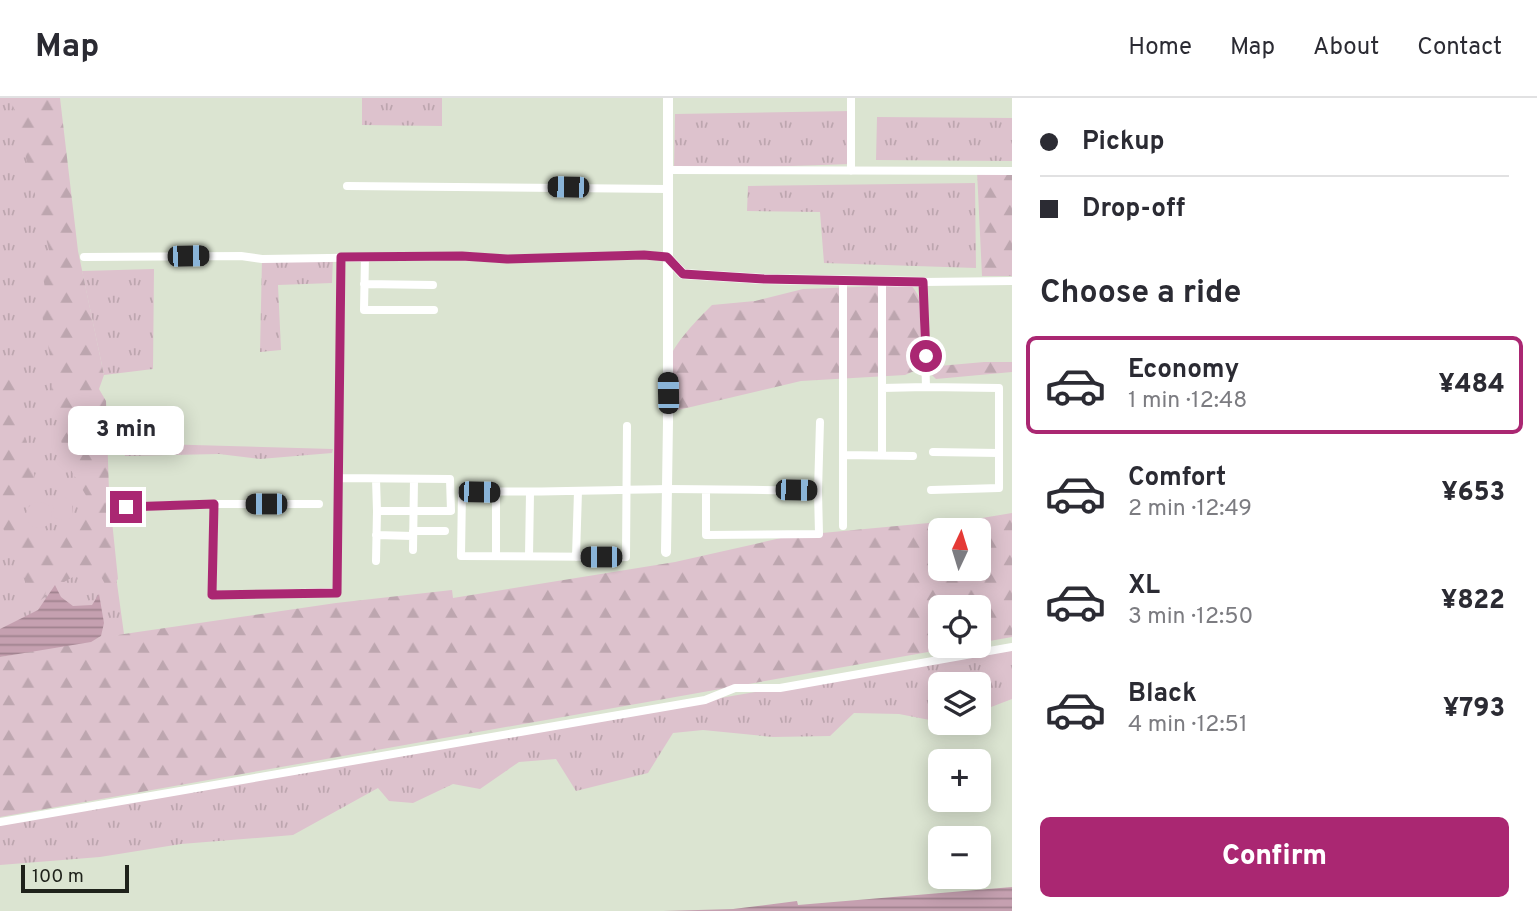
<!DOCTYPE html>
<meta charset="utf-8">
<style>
:root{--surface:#fff;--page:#f7f7f7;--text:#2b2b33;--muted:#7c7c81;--line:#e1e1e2;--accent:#aa2772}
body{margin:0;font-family:Overpass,sans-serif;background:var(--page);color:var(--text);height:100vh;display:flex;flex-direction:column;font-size:26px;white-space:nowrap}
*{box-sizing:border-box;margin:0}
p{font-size:23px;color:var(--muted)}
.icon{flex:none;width:38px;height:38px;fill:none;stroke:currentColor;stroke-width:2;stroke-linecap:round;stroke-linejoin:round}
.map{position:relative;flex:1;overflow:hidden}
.sheet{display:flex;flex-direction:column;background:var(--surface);width:525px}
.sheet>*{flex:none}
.banner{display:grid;align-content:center;height:154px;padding:0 28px;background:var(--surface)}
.needle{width:46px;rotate:4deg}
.tools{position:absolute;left:928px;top:420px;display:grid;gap:14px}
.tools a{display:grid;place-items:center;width:63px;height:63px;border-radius:10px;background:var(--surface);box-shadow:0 4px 18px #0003;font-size:35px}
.scale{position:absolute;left:21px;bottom:18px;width:108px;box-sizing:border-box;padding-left:7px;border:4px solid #1f221b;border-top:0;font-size:19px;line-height:24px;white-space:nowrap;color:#1f221b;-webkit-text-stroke:5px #dbe4d1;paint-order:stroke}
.end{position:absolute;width:32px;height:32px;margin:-16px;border:9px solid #aa2772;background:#fff;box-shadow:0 0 0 4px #fff}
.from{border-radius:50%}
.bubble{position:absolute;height:49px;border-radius:10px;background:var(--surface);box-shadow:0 4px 18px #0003;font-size:23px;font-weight:800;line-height:49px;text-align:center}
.car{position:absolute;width:21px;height:42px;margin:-21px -10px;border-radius:9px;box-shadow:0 0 5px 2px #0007;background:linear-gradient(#222 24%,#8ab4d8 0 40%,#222 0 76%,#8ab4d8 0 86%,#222 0)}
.banner b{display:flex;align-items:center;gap:24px;height:66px;font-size:26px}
.banner b+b{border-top:2px solid var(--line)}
.banner i{width:18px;height:18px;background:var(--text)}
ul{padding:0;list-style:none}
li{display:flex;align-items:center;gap:21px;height:98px;margin:0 14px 10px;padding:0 14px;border:4px solid transparent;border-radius:10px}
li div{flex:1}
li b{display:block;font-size:26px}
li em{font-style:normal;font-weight:800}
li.on{border-color:var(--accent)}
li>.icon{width:63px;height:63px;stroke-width:1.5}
h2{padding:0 28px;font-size:32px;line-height:84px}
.action{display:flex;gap:14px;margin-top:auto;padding:14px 28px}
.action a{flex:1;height:80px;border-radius:10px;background:var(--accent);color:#fff;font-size:28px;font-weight:800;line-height:80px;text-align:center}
header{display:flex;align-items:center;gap:42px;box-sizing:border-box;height:98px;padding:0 35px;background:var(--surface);border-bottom:2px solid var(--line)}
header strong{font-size:33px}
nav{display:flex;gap:38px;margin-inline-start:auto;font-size:24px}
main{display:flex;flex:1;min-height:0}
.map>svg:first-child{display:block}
</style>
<header>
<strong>Map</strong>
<nav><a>Home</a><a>Map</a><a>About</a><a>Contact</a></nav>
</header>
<main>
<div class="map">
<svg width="1012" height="813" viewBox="0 0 1012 813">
<defs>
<pattern id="grass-tufts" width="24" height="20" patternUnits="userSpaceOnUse" patternTransform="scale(1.75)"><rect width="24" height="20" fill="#ddc2cd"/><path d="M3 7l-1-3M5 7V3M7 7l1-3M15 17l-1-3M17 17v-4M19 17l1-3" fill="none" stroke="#bda6af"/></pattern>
<pattern id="forest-firs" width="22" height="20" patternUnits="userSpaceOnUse" patternTransform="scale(1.75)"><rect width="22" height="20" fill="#ddc2cd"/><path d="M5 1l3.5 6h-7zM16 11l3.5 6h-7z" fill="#bda6af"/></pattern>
<pattern id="water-rules" width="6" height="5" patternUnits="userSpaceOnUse" patternTransform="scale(1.75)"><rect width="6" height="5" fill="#c5a0b0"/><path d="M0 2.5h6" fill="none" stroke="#9f828e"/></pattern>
</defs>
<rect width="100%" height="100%" fill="#dbe4d1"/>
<path fill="url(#grass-tufts)" d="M0,0H50L124,536L91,544L101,538L0,547Z
M362,0H442V28L362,27Z
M851,13V66L674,72L675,16Z
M877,19L1012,20V63L876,62Z
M975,85L976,170L824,165L820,114L747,113L748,88Z
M333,159L332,185L278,187L281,252L260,254L262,161Z
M154,171L153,271L104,277L82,173Z
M122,345L333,351L332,355L260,361L219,356L125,358Z
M1012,550V601L978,614V586H940V624L899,616L854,615L830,638L773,639L703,632L673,635L648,675L576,693L556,661L519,664L480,691L453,686L413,705L389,703L378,690L293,737L181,746L100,759L0,767V723Z"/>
<path fill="url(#forest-firs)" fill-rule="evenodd" d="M11,0H60L78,153L104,277L99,291L106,303L109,394L118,481L111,489L105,486L98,473L89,470L64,484L47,483L45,499L37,505L15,461L0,422V258L16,263L23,300L17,324L32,358L36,392L26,401L16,404V416L23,433C54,444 72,427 91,406L65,362L61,342L68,332L51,298L53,273L41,212L47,202L41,167L50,156Z
M977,73H1012V178H982Z
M911,187C930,209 925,243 921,270L905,277L801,283L674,313C670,299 663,279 668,264C674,245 698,221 712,207L755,203L803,191Z
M984,264H1012V274L936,281L929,274L939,268Z
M1012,415V539L978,545V509H940V548H962L0,719V559L124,536L336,505L452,492L453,500L675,464L790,438L982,420ZM940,432H978V471H940Z"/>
<path fill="#ddc2cd" d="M59,399L66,400L72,407L73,418C67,423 62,422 55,420L52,403Z
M26 417a13 13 0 1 1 26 0a13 13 0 1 1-26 0Z"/>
<path fill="url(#water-rules)" d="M55,487L61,499L73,508L92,507L99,496L104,525L101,538L91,544L0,559V531L38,512Z
M1012,789V813H663L733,811L797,803L798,807Z"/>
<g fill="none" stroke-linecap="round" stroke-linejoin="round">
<path stroke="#fff" stroke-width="8" d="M668,72L1012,73
M851,73V0
M347,88L668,91
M84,159L241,158L262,161L462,158L507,161L644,157L667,159
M365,159L364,212H434
M882,183V290
M364,186L433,187
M926,289L999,290V355
M627,328L626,459L461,458L462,393C530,395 599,392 667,391C717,391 768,392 818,393L820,324
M882,356V290L926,289L923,184L1012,183
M843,357L913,358
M338,380L450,381L451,413H377L376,381
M706,392V437L819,436L818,393
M931,392L999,390V355L933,354
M214,406H319
M126,409L214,406L212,497L337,494L341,159
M843,428V183
M413,433H445
M376,437L413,438
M413,452L414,381
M496,458V394
M529,458L530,395
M576,459L578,393
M376,463L377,413
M0,724L705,602L735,590H780L1012,549"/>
<path stroke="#fff" stroke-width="10" d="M667,159L683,176L764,181L923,184
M666,454L668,324V0"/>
</g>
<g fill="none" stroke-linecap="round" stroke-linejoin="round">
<path stroke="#aa2772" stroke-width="9" d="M126,409L214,406L212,497L337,495L341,159L462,158L507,161L644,157L667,159L683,176L764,181L923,184L926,258"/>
</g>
</svg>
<div class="tools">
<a><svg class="needle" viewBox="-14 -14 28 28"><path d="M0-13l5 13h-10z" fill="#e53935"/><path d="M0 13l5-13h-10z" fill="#7c7c81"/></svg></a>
<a><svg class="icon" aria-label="locate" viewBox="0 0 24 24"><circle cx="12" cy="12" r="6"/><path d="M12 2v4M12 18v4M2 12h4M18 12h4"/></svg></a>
<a><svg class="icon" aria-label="layers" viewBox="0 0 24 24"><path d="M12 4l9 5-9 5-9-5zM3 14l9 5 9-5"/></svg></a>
<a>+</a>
<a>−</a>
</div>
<div class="scale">100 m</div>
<i class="end from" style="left:926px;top:258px"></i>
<i class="end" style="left:126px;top:409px"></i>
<div class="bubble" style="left:68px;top:308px;width:116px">3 min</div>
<i class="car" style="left:568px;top:89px;rotate:271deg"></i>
<i class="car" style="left:188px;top:158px;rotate:89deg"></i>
<i class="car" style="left:668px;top:295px;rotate:359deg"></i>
<i class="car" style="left:796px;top:392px;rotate:91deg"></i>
<i class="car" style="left:479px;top:394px;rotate:91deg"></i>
<i class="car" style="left:266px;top:406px;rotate:270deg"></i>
<i class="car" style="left:601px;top:459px;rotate:270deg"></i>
</div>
<section class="sheet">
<div class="banner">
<b><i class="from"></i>Pickup</b>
<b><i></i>Drop-off</b>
</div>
<h2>Choose a ride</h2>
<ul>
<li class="on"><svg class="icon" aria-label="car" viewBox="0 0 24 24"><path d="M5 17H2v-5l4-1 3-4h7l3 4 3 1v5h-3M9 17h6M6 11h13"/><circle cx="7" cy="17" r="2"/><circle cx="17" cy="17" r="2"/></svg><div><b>Economy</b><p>1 min · 12:48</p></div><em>¥484</em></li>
<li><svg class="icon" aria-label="car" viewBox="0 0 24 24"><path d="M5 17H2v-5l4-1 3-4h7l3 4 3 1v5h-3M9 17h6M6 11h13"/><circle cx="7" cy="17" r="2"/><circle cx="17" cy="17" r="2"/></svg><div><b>Comfort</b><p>2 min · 12:49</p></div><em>¥653</em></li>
<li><svg class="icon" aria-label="car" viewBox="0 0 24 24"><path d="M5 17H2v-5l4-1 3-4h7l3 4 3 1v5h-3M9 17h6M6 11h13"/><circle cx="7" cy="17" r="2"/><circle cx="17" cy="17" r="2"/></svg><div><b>XL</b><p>3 min · 12:50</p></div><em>¥822</em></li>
<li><svg class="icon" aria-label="car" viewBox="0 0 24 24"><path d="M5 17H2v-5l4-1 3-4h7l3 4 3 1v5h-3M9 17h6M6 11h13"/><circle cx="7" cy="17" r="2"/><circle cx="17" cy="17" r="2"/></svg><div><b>Black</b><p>4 min · 12:51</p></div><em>¥793</em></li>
</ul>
<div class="action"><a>Confirm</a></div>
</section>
</main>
